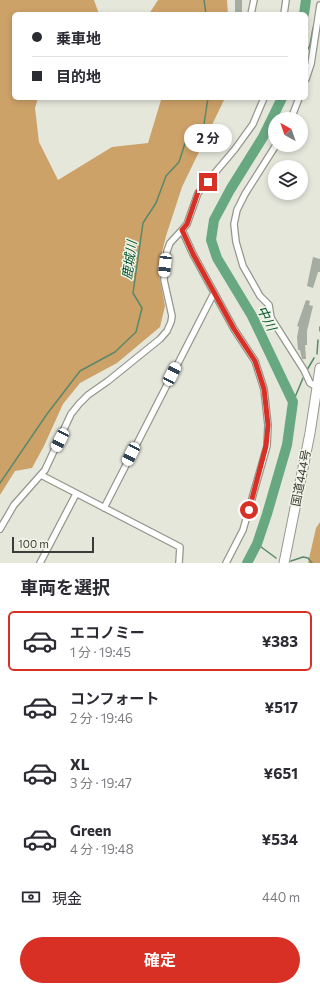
<!DOCTYPE html>
<html lang="ja">
<meta charset="utf-8">
<style>
:root{--surface:#fff;--page:#f7f7f7;--text:#2b2b33;--muted:#7c7c81;--line:#e1e1e2;--accent:#d93025}
body{margin:0;font-family:Commissioner,"Noto Sans JP",sans-serif;background:var(--page);color:var(--text);height:100vh;display:flex;flex-direction:column;font-size:15px;white-space:nowrap}
*{box-sizing:border-box;margin:0}
p{font-size:13px;color:var(--muted)}
.icon{flex:none;width:22px;height:22px;fill:none;stroke:currentColor;stroke-width:2;stroke-linecap:round;stroke-linejoin:round}
.map{position:relative;height:563px;overflow:hidden}
.drawer{display:flex;flex-direction:column;background:var(--surface);flex:1}
.drawer>*{flex:none}
.guide{position:absolute;left:12px;top:12px;width:296px;height:88px;border-radius:6px;box-shadow:0 2px 6px #0003;display:grid;align-content:center;height:88px;padding:0 20px;background:var(--surface)}
.needle{width:26px;rotate:320deg}
.tools{position:absolute;left:268px;top:112px;display:grid;gap:8px}
.tools a{display:grid;place-items:center;width:40px;height:40px;border-radius:50%;background:var(--surface);box-shadow:0 2px 6px #0003;font-size:20px}
.scale{position:absolute;left:12px;bottom:10px;width:82px;box-sizing:border-box;padding-left:4px;border:2px solid #3b3c37;border-top:0;font-size:11px;line-height:14px;white-space:nowrap;color:#3b3c37;-webkit-text-stroke:3px #f2f4e8;paint-order:stroke}
.end{position:absolute;width:18px;height:18px;margin:-9px;border:5px solid #d93025;background:#fff;box-shadow:0 0 0 2px #fff}
.from{border-radius:50%}
.bubble{position:absolute;height:28px;border-radius:14px;background:var(--surface);box-shadow:0 2px 6px #0003;font-size:13px;font-weight:700;line-height:28px;text-align:center}
.car{position:absolute;width:12px;height:24px;margin:-12px -6px;border-radius:5px;box-shadow:0 0 3px 1px #0007;background:linear-gradient(#fff 24%,#345 0 40%,#fff 0 76%,#345 0 86%,#fff 0)}
.guide b{display:flex;align-items:center;gap:14px;height:38px;font-size:15px}
.guide b+b{border-top:1px solid var(--line)}
.guide i{width:10px;height:10px;background:var(--text)}
ul{padding:0;list-style:none}
li{display:flex;align-items:center;gap:12px;height:60px;margin:0 8px 6px;padding:0 12px;border:2px solid transparent;border-radius:6px}
li div{flex:1}
li b{display:block;font-size:15px}
li em{font-style:normal;font-weight:700}
li.active{border-color:var(--accent)}
li>.icon{width:36px;height:36px;stroke-width:1.5}
h2{padding:0 20px;font-size:18px;line-height:48px}
.pay{display:flex;align-items:center;gap:10px;height:44px;padding:0 20px;font-size:15px}
.pay p{margin-inline-start:auto}
.cta{display:flex;gap:8px;margin-top:auto;padding:8px 20px}
.cta a{flex:1;height:46px;border-radius:24px;background:var(--accent);color:#fff;font-size:16px;font-weight:700;line-height:46px;text-align:center}
.map>svg:first-child{display:block}
</style>
<div class="map">
<svg width="320" height="563" viewBox="0 0 320 563">
<rect width="100%" height="100%" fill="#e5e7db"/>
<path fill="#cda269" d="M0,0H94L99,14H14V98H38L35,108L39,142L58,180L112,147L148,143L161,100L160,98H225L182,187L166,236L158,268L165,306L160,327L117,363L80,383L63,404L44,446L32,468L15,471L0,495Z
M158,0H227L228,14H149Z
M320,522V563H308L316,528Z"/>
<g fill="none" stroke-linecap="round" stroke-linejoin="round">
<path stroke="#5a886a" stroke-width="1.5" d="M204,0L206,14
M306,53L310,45L313,28
M320,331V327
M317,354L318,340
M307,370L314,358
M293,402L303,378
M0,483L47,414L80,371L115,352L136,332L142,308L133,293L143,223L156,203L166,176L179,162L187,137L204,124L208,98
M257,544L276,558
M291,561L303,557L308,558L312,563"/>
<path stroke="#68a880" stroke-width="10" d="M304,14L306,0
M247,563L257,544L267,514L287,445L293,402L252,316L217,258L211,240L214,220L230,190L263,137L282,98"/>
</g>
<path fill="#a5aca2" d="M235,0H242V14H235Z
M313,257L320,259V272H318L313,288L307,286Z
M306,300L310,301L309,305L313,306L307,331V345H305L306,359H302L300,350H298L297,337L299,327L297,326Z"/>
<g fill="none" stroke-linecap="round" stroke-linejoin="round">
<defs>
<path id="minor" d="M251,14L254,0
M284,14L286,0
M306,79L311,64L320,5
M291,119L299,98
M276,145L245,194L237,210L234,224L236,242L243,266L260,296L269,305L271,318L304,370L310,383L317,387
M41,475L180,547L179,563
M104,508L214,293
M0,529L14,505L45,470L71,414L79,404L88,395L108,381L160,339L167,331L171,322L172,316L164,280L167,251L170,243L182,230
M40,563L76,494
M226,563L243,530L267,446L268,425L264,389L255,361L234,329L193,254L182,230L187,224L198,193L235,149L253,124L264,98"/>
<path id="trunk" d="M284,563L310,433L320,368"/>
</defs>
<use href="#minor" stroke="#95978c" stroke-width="8"/>
<use href="#trunk" stroke="#95978c" stroke-width="11"/>
<use href="#minor" stroke="#fff" stroke-width="5.5"/>
<use href="#trunk" stroke="#fff" stroke-width="9"/>
</g>
<g fill="none" stroke-linecap="round" stroke-linejoin="round">
<path stroke="#d93025" stroke-width="5" d="M208,182L198,192L187,224L182,230L193,254L234,329L255,361L264,389L268,425L266,446L249,510"/>
</g>
<g text-anchor="middle" stroke-width="3" stroke-linejoin="round" paint-order="stroke">
<g font-size="12" fill="#3b3c37" stroke="#f2f4e8">
<text transform="translate(301 478) rotate(-79)" y="4">国道444号</text>
</g>
<g font-size="13" font-style="italic" fill="#025630" stroke="#f2f4e8">
<text transform="translate(129 260) rotate(-82)" y="5">鹿城川</text>
<text transform="translate(267 318) rotate(63)" y="5">中川</text>
</g>
</g>
</svg>
<div class="tools">
<a><svg class="needle" viewBox="-14 -14 28 28"><path d="M0-13l5 13h-10z" fill="#e53935"/><path d="M0 13l5-13h-10z" fill="#7c7c81"/></svg></a>
<a><svg class="icon" aria-label="layers" viewBox="0 0 24 24"><path d="M12 4l9 5-9 5-9-5zM3 14l9 5 9-5"/></svg></a>
</div>
<div class="scale">100 m</div>
<i class="end from" style="left:249px;top:510px"></i>
<i class="end" style="left:208px;top:182px"></i>
<div class="bubble" style="left:184px;top:124px;width:48px">2 分</div>
<i class="car" style="left:165px;top:265px;rotate:186deg"></i>
<i class="car" style="left:172px;top:374px;rotate:27deg"></i>
<i class="car" style="left:60px;top:440px;rotate:207deg"></i>
<i class="car" style="left:131px;top:454px;rotate:207deg"></i>
<div class="guide">
<b><i class="from"></i>乗車地</b>
<b><i></i>目的地</b>
</div>
</div>
<section class="drawer">
<h2>車両を選択</h2>
<ul>
<li class="active"><svg class="icon" aria-label="car" viewBox="0 0 24 24"><path d="M5 17H2v-5l4-1 3-4h7l3 4 3 1v5h-3M9 17h6M6 11h13"/><circle cx="7" cy="17" r="2"/><circle cx="17" cy="17" r="2"/></svg><div><b>エコノミー</b><p>1 分 · 19:45</p></div><em>¥383</em></li>
<li><svg class="icon" aria-label="car" viewBox="0 0 24 24"><path d="M5 17H2v-5l4-1 3-4h7l3 4 3 1v5h-3M9 17h6M6 11h13"/><circle cx="7" cy="17" r="2"/><circle cx="17" cy="17" r="2"/></svg><div><b>コンフォート</b><p>2 分 · 19:46</p></div><em>¥517</em></li>
<li><svg class="icon" aria-label="car" viewBox="0 0 24 24"><path d="M5 17H2v-5l4-1 3-4h7l3 4 3 1v5h-3M9 17h6M6 11h13"/><circle cx="7" cy="17" r="2"/><circle cx="17" cy="17" r="2"/></svg><div><b>XL</b><p>3 分 · 19:47</p></div><em>¥651</em></li>
<li><svg class="icon" aria-label="car" viewBox="0 0 24 24"><path d="M5 17H2v-5l4-1 3-4h7l3 4 3 1v5h-3M9 17h6M6 11h13"/><circle cx="7" cy="17" r="2"/><circle cx="17" cy="17" r="2"/></svg><div><b>Green</b><p>4 分 · 19:48</p></div><em>¥534</em></li>
</ul>
<div class="pay"><svg class="icon" aria-label="cash" viewBox="0 0 24 24"><path d="M3 7h18v10H3z"/><circle cx="12" cy="12" r="2"/></svg>現金<p>440 m</p></div>
<div class="cta"><a>確定</a></div>
</section>
